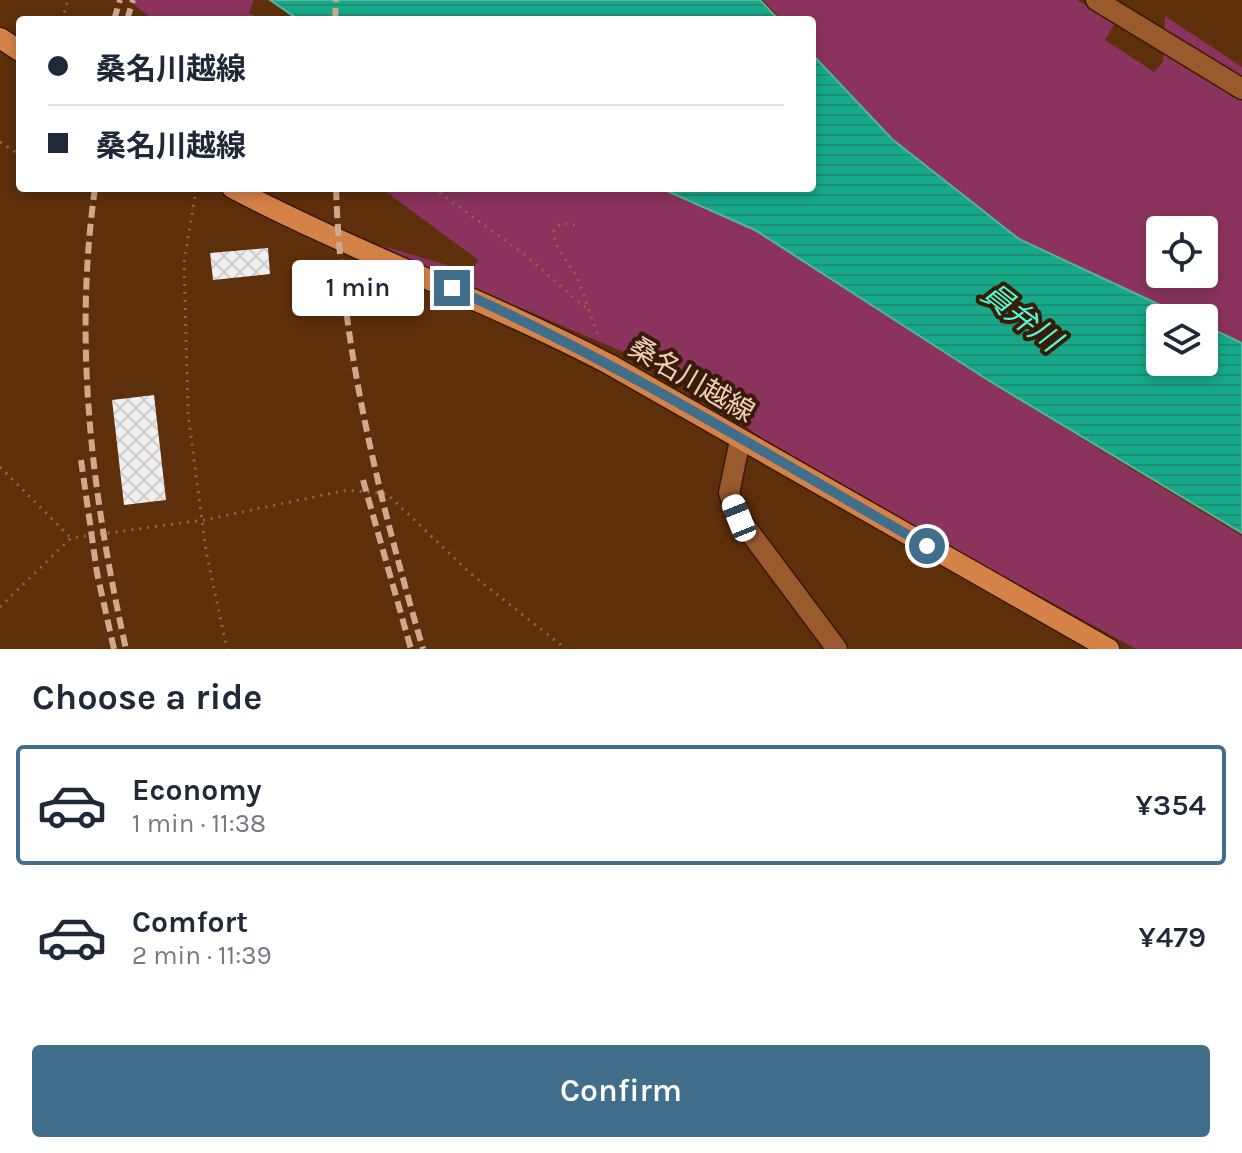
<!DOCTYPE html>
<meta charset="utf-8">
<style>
:root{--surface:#fff;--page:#f6f6f7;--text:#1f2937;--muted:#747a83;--line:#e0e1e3;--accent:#416e8b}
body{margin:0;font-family:Karla,"Noto Sans JP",sans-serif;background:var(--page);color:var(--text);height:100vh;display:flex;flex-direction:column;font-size:30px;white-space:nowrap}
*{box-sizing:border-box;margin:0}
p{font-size:26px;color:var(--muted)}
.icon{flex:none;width:44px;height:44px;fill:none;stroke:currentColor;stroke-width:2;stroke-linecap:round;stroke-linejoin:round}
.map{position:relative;height:649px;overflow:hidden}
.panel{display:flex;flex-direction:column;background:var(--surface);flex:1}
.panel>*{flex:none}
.guide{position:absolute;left:16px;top:16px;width:800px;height:176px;border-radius:8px;box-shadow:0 4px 12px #0003;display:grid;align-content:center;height:176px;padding:0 32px;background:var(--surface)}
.buttons{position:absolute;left:1146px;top:216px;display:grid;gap:16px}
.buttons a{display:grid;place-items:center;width:72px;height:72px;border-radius:8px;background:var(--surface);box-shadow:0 4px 12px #0003;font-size:40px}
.end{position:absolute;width:36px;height:36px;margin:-18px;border:10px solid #416e8b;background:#fff;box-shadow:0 0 0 4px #fff}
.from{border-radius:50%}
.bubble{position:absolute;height:56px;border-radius:8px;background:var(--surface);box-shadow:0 4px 12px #0003;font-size:26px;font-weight:600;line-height:56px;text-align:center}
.car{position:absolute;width:24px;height:48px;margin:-24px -12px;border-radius:10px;box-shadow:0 0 6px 2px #0007;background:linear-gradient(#fff 24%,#345 0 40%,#fff 0 76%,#345 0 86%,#fff 0)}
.guide b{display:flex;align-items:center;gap:28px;height:76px;font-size:30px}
.guide b+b{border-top:2px solid var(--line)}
.guide i{width:20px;height:20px;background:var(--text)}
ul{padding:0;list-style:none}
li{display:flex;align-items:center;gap:24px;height:120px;margin:0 16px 12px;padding:0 16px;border:4px solid transparent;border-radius:8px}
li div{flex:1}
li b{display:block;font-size:30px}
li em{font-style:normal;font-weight:600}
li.current{border-color:var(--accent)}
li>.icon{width:72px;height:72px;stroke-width:1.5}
h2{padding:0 32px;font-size:36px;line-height:96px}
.action{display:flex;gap:16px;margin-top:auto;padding:16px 32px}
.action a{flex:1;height:92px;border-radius:8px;background:var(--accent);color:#fff;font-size:32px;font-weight:600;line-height:92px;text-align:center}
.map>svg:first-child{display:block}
</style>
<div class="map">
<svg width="1242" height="649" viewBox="0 0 1242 649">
<defs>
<pattern id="water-rules" width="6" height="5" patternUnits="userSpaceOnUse" patternTransform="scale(2)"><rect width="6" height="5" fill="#15a98a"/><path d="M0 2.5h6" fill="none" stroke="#228e75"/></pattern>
<pattern id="building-cross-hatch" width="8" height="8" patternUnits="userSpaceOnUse" patternTransform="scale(2)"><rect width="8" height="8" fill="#f0f0f0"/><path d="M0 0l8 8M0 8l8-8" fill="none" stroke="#cfcccb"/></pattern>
</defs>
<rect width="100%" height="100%" fill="#5d2f0b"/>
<path fill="#8b335d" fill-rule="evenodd" d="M128,0H254L249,13L263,20H154Z
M763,0H1077L1115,23L1105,40L1154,72L1163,62L1165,16L1242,67V342L1204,325V318H1190L1019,238L893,139L812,52V20H782ZM1160,230H1204V274H1160Z
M381,188H656L758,231L992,384L1242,536V649H1136L783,454L675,374L362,240L471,272L478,260Z"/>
<path fill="url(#water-rules)" stroke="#58b498" stroke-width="2" d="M270,0H760L779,20H299Z
M812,54L892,139L1019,239L1188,318H1160V362H1204V325L1242,343V533L991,382L755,230L660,188H812Z"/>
<path fill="url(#building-cross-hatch)" d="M268,248L270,274L213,280L210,253Z
M154,395L166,500L124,505L112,400Z"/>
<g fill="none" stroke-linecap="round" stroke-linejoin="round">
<defs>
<path id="minor" d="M1096,0L1242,89
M740,440L729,493L739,518L837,649"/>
<path id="major" d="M0,38L20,51
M232,188C355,252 486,300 609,364L1109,649"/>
</defs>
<use href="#minor" stroke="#3a1a02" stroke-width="23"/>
<use href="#major" stroke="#3a1a02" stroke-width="23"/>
<path stroke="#916646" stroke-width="3" stroke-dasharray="2 6" stroke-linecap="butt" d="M62,20L68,0
M0,142L20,155
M433,188L524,254L589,311
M213,189L196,190L184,263L188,413L206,551L227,649
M575,225L561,223L553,232L557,246L577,277L599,338
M0,467L71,538
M0,607L71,538L204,520L347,490L387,494L470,573L566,649"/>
<use href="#minor" stroke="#995a2d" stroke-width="20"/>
<use href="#major" stroke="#d58249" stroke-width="20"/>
<path stroke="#cfa98f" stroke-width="6" stroke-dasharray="12 6" stroke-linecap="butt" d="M114,20L120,0
M127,20L133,0
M335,20L336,0
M95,188C73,343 92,497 126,649
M336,188C341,347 379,498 423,649
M81,460L97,573L114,649
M363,480L411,649"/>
</g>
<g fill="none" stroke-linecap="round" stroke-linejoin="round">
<path stroke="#416e8b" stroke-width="10" d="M452,288C617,361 771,457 927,546"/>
</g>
<g text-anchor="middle" stroke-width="8" stroke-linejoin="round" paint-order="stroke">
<g font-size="28" fill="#f3cfb8" stroke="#371c09">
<text transform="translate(692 379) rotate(30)" y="10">桑名川越線</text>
</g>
<g font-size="30" font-style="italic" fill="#55f8d1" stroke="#371c09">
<text transform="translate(1021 317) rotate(38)" y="10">員弁川</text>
</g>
</g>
</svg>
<div class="buttons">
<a><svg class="icon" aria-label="locate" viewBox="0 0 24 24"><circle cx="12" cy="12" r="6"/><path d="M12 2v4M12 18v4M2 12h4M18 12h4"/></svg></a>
<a><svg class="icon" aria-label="layers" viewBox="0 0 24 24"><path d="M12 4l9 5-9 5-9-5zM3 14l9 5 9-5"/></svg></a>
</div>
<i class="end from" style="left:927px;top:546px"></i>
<i class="end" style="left:452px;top:288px"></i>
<div class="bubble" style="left:292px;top:260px;width:132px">1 min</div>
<i class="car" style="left:739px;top:518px;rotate:338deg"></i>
<div class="guide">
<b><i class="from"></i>桑名川越線</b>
<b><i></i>桑名川越線</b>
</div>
</div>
<section class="panel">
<h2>Choose a ride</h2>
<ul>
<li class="current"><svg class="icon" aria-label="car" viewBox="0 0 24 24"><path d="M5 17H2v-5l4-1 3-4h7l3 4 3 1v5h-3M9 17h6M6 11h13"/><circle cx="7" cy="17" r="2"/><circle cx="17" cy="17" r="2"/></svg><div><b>Economy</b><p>1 min · 11:38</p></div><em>¥354</em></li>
<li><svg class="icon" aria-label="car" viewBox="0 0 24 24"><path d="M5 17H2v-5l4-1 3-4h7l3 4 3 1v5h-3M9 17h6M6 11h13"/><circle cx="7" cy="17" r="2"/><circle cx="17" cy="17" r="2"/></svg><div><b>Comfort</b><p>2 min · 11:39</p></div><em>¥479</em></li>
</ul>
<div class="action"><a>Confirm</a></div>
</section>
